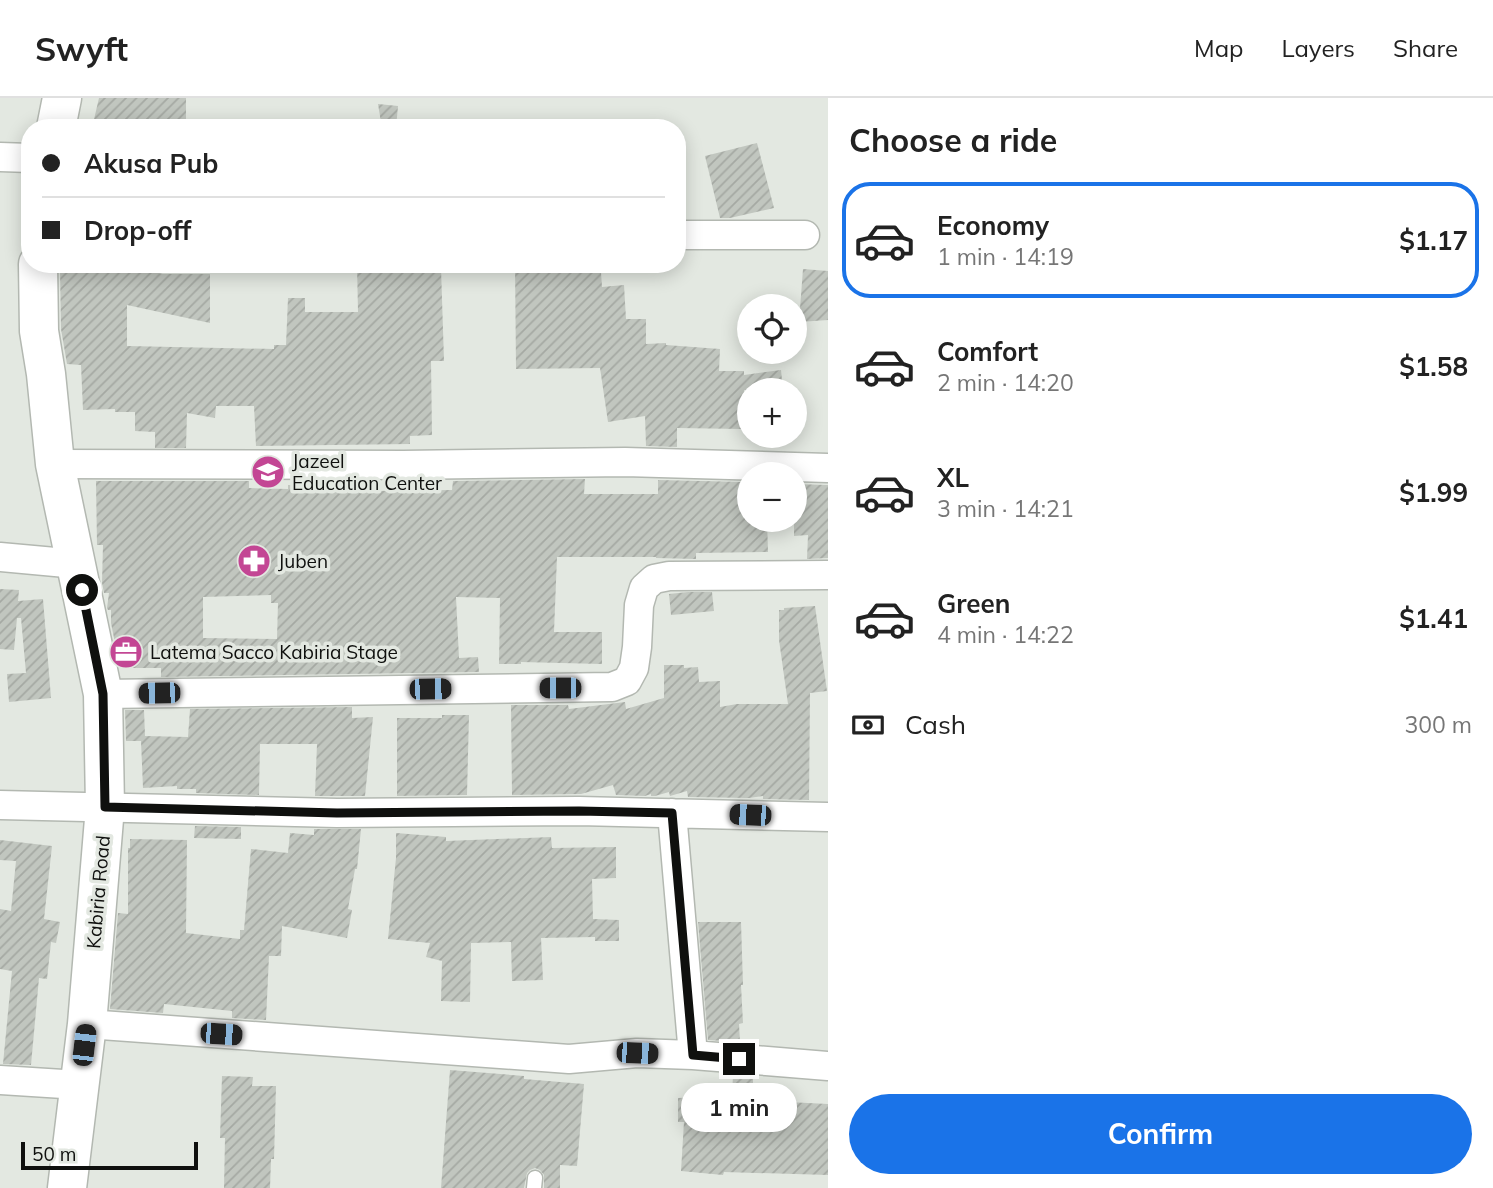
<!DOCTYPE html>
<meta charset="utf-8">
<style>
:root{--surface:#fff;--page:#f6f6f6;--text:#222;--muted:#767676;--line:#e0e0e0;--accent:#1a73e8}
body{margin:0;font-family:Mulish,sans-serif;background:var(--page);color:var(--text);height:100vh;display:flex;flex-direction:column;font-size:26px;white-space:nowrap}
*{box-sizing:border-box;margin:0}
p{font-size:23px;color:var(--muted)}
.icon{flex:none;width:38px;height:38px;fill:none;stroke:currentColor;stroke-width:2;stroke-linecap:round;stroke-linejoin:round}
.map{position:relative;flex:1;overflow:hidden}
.sheet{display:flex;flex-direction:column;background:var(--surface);width:665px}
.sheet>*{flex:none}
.top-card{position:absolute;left:21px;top:21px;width:665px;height:154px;border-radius:28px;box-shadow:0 4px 18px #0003;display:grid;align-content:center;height:154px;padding:0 21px;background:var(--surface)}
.buttons{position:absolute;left:737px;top:196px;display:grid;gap:14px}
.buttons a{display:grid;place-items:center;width:70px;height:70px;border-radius:50%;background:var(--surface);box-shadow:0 4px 18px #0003;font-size:35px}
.scale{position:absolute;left:21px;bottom:18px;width:177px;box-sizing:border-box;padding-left:7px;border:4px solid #0f100e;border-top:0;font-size:19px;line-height:24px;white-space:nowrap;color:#0f100e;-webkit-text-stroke:5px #e3e8e1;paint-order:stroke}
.end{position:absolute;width:32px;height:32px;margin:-16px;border:9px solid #0f100e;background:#fff;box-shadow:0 0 0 4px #fff}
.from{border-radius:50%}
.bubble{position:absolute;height:49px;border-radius:24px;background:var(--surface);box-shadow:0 4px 18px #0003;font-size:23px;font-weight:700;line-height:49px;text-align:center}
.car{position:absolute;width:21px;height:42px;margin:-21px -10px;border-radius:9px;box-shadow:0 0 5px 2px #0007;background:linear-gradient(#222 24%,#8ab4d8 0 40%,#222 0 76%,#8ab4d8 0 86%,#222 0)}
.top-card b{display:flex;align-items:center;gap:24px;height:66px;font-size:26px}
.top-card b+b{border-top:2px solid var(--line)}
.top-card i{width:18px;height:18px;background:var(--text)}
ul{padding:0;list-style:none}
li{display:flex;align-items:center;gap:21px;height:116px;margin:0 14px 10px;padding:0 7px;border:4px solid transparent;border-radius:28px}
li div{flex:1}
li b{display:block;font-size:26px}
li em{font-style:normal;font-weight:700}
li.selected{border-color:var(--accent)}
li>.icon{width:63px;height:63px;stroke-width:1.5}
h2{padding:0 21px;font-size:32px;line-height:84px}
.pay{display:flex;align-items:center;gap:18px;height:77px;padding:0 21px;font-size:26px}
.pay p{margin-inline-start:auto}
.action{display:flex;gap:14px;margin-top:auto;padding:14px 21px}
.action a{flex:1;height:80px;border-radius:42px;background:var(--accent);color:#fff;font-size:28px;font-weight:700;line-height:80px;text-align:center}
header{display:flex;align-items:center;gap:42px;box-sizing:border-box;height:98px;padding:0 35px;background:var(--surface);border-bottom:2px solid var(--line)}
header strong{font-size:33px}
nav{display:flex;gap:38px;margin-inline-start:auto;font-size:24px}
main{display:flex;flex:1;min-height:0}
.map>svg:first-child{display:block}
</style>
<header>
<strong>Swyft</strong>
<nav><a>Map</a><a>Layers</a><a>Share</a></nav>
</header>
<main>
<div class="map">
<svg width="828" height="1090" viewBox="0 0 828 1090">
<defs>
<pattern id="building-hatch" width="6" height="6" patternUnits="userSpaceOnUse" patternTransform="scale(1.75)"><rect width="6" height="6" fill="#c1c6bf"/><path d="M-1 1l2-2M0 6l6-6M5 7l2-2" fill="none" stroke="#a5a9a3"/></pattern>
</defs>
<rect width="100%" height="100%" fill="#e3e8e1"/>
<path fill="url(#building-hatch)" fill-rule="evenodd" d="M99,0H186V28L167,27V30H92Z
M378,6L398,8L396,30H382Z
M757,45L774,110L730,120H720L705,58Z
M61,166H140L139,171L163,176H210V225L127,207V248L274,251V247H286L288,200H305V214H358L357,166H409V171L441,170L444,263H431L432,337L410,338V346L256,348L254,308H216L215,320L187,315L186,350H155V334L135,333V314H115V311L83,312L81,267L67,266L61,231L60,172Z
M515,166H576V175L601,174L602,189L624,187L626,221H646V246L666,245V247L720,251L719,273H744V277L781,272L783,292H744L742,331L677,330V349L646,348L645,318L608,324L600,270L516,271Z
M803,171L828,173V222L799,224Z
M585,381L584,396H658V382L745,384V422H767L768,454L696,455V461L656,460V459H557L554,534H602V566L521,564V566H499L500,500L456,499L459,560L478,559L479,574L161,579V570H120L111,525V512H108L107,510L109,495H104L102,485L103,447H97L96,383H249V390L288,391V387L371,388V393L452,392L453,383ZM271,497V505H278L277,541L203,540V499Z
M794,386L828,387V460L807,461L808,437L794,438Z
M0,491L19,492L18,503L43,501L51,600L9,604L7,576L26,575L21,520H17L14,552L0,551Z
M688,494H712L714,513L671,517L669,496Z
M815,508L827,593L810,595L809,702L763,701V698L749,700L688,699L687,693L670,698L669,694L655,698H651V696L645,698L616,697L613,687L581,696L512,697L511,607H568L569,611L625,604L626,611L664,600V567H684V570L698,569L699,584L720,583V609L737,606H788L779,542V512H784V510Z
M352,609V620L373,619L365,698H315L317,646H260L259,697L196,695V691H177V688L143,690L141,643H126L125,612H144L145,638L188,639L190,611Z
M442,617H469L467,697L397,698V620H442Z
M195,728L241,729V741L194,740Z
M314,731H361L357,771H355L348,811L352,812L347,840L282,828L281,858H269L266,922L232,920V913L164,906L163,915L110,911L118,815L128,816V750H130V741L187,742L186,835L240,841V832H244L251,751L288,755L290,735L314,737Z
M396,735L446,739V743L551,739L552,750L616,749V780L592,781L593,821L619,822V843H595V839L541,840L543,882L512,883L511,844L471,845L470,904L441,903L442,863L426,859L430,845L388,841L396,760Z
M0,742L52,748L44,821L60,824L56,845L51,844L47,881L39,880L31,967L3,966L12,873L0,871V811L11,813L16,763L0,762Z
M698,824H741L743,887H741L743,925L739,926L740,944L708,942Z
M450,972L524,978V981L584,986L577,1068L560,1067V1090H544V1077L540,1072L535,1070L530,1072L527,1075L524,1090H441Z
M733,977L753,979V985H767V1003L828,1006V1077L724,1074L723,1077L681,1073L684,1024H678V1000L703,999V994L732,997Z
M222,978L253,979L252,988H276L274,1061H271L270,1090H224L225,1040H220Z"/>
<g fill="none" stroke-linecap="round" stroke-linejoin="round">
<defs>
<path id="lane" d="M534,1090L535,1080"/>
<path id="street" d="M0,59L30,60
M677,137H805
M55,366L403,367L625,364L828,370
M0,459L77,466
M103,596L612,589L627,583L634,570L637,549L639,507L644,490L654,481L669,478L828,477
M0,707L337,715L579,713L828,719
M672,715L693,957
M87,926L569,961L637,955L693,957L828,968
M0,982L79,987"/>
<path id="secondary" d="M56,30L62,0
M38,166L39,233L46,276L55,366L103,596L105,709L87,926L67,1090"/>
</defs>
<use href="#lane" stroke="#b3b8b1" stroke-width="17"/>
<use href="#street" stroke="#b3b8b1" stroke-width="31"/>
<use href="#secondary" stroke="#b3b8b1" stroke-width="41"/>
<use href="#lane" stroke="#fff" stroke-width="14"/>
<use href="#street" stroke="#fff" stroke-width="28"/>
<use href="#secondary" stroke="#fff" stroke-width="38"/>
</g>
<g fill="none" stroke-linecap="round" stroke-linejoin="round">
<path stroke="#0f100e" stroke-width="9" d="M82,492L103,596L105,709L337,715L579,713L672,715L693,957L739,961"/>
</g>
<defs>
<symbol id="school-disc" viewBox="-11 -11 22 22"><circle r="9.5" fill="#c34694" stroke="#e3e8e1"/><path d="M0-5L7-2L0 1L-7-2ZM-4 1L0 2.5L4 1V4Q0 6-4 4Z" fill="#fff"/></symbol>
<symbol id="pharmacy-disc" viewBox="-11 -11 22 22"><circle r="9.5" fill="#c34694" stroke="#e3e8e1"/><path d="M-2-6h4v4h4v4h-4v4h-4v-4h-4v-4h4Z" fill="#fff"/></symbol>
<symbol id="office-disc" viewBox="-11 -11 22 22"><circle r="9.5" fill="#c34694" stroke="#e3e8e1"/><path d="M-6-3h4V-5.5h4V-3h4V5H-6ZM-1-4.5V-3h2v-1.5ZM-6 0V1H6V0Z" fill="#fff"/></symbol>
</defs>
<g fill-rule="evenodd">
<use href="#school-disc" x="249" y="355" width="38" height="38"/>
<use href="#pharmacy-disc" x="235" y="444" width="38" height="38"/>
<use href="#office-disc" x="107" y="535" width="38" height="38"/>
</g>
<g text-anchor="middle" stroke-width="7" stroke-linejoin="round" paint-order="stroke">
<g font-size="19" fill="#0f100e" stroke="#e3e8e1" text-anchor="start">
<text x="292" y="370">Jazeel<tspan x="292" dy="22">Education Center</tspan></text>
<text x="278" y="470">Juben</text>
<text x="150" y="561">Latema Sacco Kabiria Stage</text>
</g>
<g font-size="19" fill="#0f100e" stroke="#e3e8e1">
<text transform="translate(98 794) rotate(-85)" y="7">Kabiria Road</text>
</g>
</g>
</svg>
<div class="buttons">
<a><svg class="icon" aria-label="locate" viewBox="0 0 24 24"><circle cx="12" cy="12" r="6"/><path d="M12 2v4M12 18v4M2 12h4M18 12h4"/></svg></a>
<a>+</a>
<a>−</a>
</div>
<div class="scale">50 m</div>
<i class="end from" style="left:82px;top:492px"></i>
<i class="end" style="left:739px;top:961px"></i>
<div class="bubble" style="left:681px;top:985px;width:116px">1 min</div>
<i class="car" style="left:560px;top:590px;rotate:270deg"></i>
<i class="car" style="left:430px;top:591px;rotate:89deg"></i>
<i class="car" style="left:159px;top:595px;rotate:269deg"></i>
<i class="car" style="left:750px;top:717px;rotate:272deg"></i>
<i class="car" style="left:221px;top:936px;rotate:94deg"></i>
<i class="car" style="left:84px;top:947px;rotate:7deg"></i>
<i class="car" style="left:637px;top:955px;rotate:92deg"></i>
<div class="top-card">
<b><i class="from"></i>Akusa Pub</b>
<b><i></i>Drop-off</b>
</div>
</div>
<section class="sheet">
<h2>Choose a ride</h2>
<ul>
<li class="selected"><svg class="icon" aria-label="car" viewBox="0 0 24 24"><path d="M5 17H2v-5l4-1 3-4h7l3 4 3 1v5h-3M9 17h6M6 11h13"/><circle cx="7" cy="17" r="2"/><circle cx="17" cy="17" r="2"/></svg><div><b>Economy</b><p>1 min · 14:19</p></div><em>$1.17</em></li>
<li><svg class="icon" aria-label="car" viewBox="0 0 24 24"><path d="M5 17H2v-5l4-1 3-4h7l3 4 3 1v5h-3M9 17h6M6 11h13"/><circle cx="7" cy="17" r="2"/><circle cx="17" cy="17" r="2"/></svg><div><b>Comfort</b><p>2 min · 14:20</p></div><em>$1.58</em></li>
<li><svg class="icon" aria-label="car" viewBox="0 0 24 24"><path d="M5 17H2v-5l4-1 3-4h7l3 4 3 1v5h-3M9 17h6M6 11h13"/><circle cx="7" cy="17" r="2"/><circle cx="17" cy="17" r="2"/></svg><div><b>XL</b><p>3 min · 14:21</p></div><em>$1.99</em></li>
<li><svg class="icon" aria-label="car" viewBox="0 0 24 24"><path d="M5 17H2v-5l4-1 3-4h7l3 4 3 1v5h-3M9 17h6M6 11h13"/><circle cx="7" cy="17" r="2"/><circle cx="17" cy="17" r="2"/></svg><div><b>Green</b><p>4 min · 14:22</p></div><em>$1.41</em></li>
</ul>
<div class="pay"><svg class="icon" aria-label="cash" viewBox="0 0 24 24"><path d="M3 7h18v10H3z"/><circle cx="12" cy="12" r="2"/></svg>Cash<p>300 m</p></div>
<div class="action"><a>Confirm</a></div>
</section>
</main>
